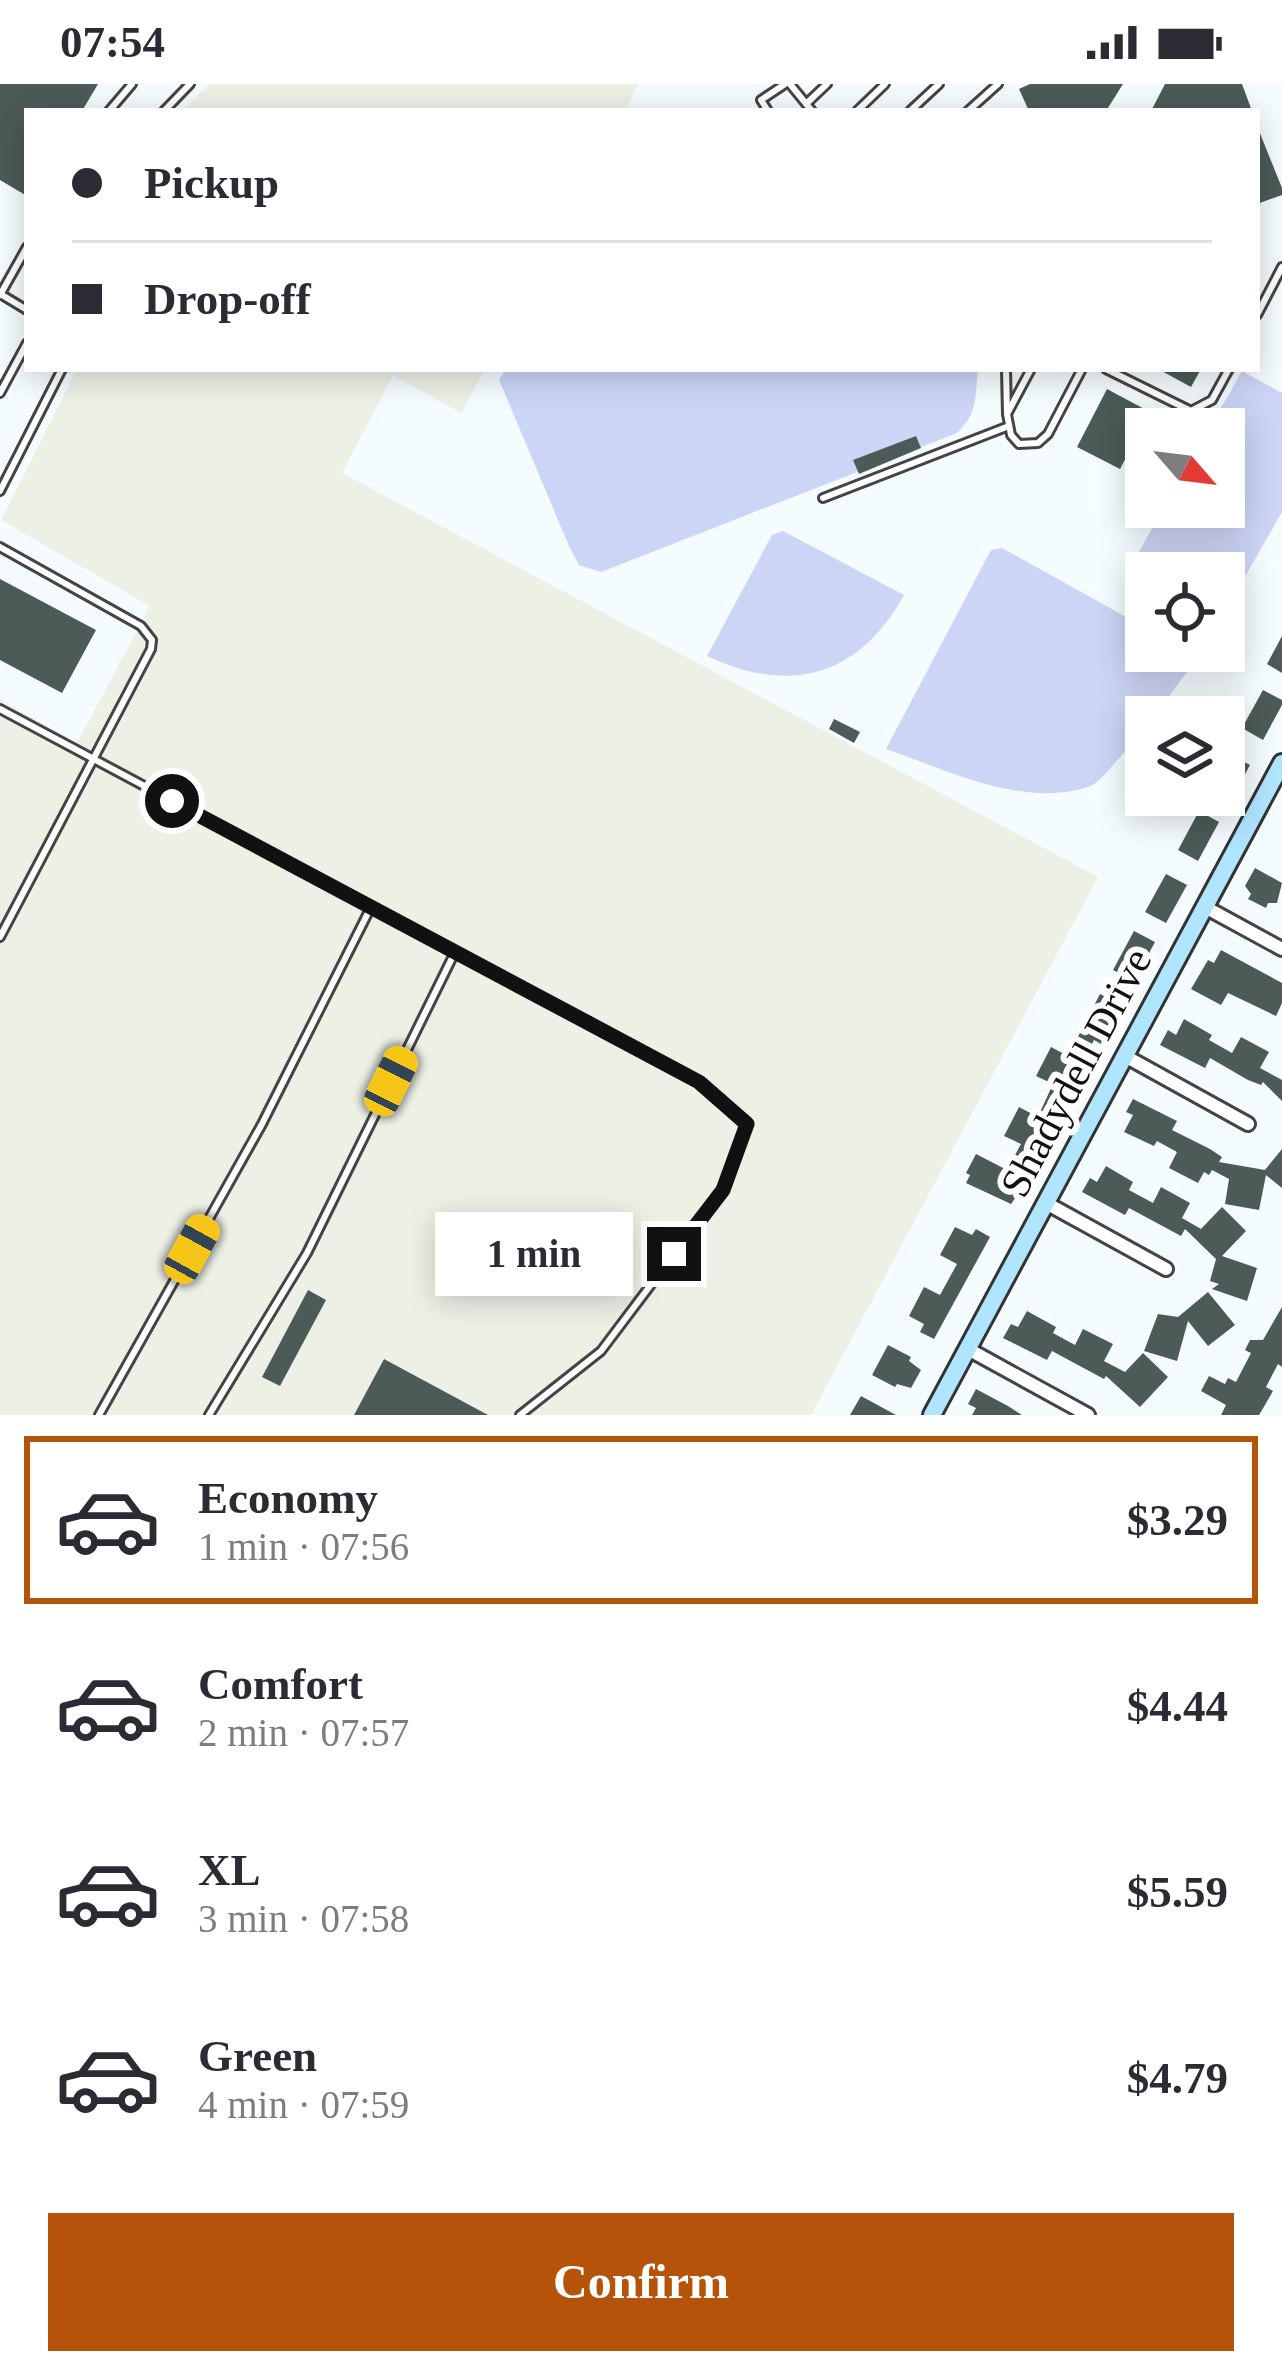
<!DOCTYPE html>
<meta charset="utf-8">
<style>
:root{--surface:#fff;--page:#f7f7f7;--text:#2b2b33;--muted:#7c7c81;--line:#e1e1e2;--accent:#b45309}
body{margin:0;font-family:"Times New Roman",serif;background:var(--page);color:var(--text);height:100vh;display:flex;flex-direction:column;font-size:45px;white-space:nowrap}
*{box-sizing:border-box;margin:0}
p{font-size:39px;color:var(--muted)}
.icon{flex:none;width:66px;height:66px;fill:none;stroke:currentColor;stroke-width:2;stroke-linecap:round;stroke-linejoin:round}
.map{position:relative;height:1331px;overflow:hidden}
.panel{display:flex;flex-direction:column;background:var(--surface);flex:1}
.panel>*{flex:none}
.banner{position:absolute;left:24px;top:24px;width:1236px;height:264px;border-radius:0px;box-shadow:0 6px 30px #0003;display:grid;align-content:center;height:264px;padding:0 48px;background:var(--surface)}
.needle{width:78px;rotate:118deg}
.tools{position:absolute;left:1125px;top:324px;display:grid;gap:24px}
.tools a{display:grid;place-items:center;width:120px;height:120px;border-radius:0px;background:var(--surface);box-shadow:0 6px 30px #0003;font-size:60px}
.end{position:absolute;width:54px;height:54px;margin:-27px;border:15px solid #111;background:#fff;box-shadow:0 0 0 6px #fff}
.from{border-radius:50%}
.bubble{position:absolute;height:84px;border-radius:0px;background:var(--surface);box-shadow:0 6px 30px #0003;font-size:39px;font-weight:600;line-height:84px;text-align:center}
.car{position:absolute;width:36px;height:72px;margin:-36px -18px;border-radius:15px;box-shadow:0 0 9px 3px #0007;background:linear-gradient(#f5c518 24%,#345 0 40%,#f5c518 0 76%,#345 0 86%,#f5c518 0)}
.banner b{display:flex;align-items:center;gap:42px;height:114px;font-size:45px}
.banner b+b{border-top:3px solid var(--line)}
.banner i{width:30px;height:30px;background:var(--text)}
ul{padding:21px 0 0;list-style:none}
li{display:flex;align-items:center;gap:36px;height:168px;margin:0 24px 18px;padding:0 24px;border:6px solid transparent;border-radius:0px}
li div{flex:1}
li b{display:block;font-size:45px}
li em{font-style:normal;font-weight:600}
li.on{border-color:var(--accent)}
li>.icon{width:108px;height:108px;stroke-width:1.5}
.cta{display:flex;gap:24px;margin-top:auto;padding:24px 48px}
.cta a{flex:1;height:138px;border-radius:0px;background:var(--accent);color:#fff;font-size:48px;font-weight:600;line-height:138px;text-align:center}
.status{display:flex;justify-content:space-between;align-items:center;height:84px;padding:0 60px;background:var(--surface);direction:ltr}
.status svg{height:33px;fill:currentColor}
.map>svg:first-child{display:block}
</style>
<div class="status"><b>07:54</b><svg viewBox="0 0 49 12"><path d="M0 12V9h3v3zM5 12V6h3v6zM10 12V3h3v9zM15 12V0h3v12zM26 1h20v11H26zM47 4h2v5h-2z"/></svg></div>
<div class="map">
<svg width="1282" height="1331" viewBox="0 0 1282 1331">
<rect width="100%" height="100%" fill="#f5fcff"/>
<path fill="#ecf0e5" d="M210,0H639L624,27H182Z
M77,285H485L461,329L393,291L342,389L1098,793L811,1331H0V615L77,659L150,522L1,436Z"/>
<path fill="#ccd5f5" d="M506,285H978C975,311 978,330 957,349L601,488L579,481L569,462L499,296Z
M1242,287L1282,309V428L1224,529V489H1146V502L1126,491L1164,423H1224V345H1209Z
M783,447L904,511C859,593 790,611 707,572L772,451Z
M1002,464L1146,544V567H1188L1198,573L1154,633H1146C1146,650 1133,659 1122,671C1112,681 1100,699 1088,703C1022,724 947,686 886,665L991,466Z"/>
<path fill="#4c5b58" d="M0,0H98L82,27H27V112L0,96Z
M1030,0H1123L1106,27H1029L1019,5Z
M1165,0H1242L1252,27H1151Z
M1257,42L1282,104V111L1257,120Z
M1158,285H1201L1191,303Z
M1107,305L1150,328L1120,385L1077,363Z
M916,352L921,364L859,390L853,376Z
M0,495L96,546L62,609L0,576Z
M1282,552V589L1267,580Z
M1263,606L1282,616V621L1263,656L1242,644Z
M834,635L860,648L854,659L829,645Z
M1229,670L1250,681L1224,729V679Z
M1199,727L1219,738L1198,777L1178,766Z
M1255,784L1282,799L1277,819H1268L1266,824L1248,815L1251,810L1245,802Z
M1166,790L1187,801L1166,839L1145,828Z
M1134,847L1155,858L1134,897L1113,886Z
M1221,866L1282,899V919L1276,932L1228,909L1221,921L1191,905L1208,876L1214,879Z
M1100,910L1122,921L1101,960L1094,956L1021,1094L1025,1096L1016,1113L1011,1120L966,1099L970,1091L966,1089L976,1070L1007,1086L1021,1060L1004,1052L1019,1023L1036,1032L1041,1026L1053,1000L1036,992L1051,963L1068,972Z
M1184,935L1212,951L1209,956L1232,969L1241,953L1269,968L1260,984L1282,996V1017L1263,998L1261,1001L1248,996L1210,974L1205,984L1160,961L1168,946L1176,951Z
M1133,1015L1177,1037L1172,1046L1210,1065L1222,1073L1219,1078L1265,1086L1282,1065V1104L1266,1091L1259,1126L1225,1120L1229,1095L1212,1086L1209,1091L1204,1088L1198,1099L1169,1084L1177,1068L1157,1057L1154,1062L1124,1048L1133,1031L1126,1028Z
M1106,1082L1133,1098L1129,1106L1153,1119L1161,1103L1190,1119L1182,1134L1201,1145L1222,1123L1246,1147L1222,1172L1257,1184L1247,1217L1212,1205L1219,1200L1210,1197L1216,1175L1185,1145L1181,1152L1129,1124L1125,1131L1082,1108L1090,1094L1097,1098Z
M955,1143L972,1151L976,1145L990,1153L934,1255L920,1248L924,1240L909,1232L924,1203L940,1211L957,1180L940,1171Z
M308,1206L326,1216L280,1302L262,1293Z
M1208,1208L1235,1241L1208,1262L1188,1237L1177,1277L1144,1267L1158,1230L1178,1233Z
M1282,1223V1283L1278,1280L1266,1303L1273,1307L1265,1321L1259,1331H1221L1226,1321L1201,1307L1209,1292L1225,1300L1228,1294L1236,1298L1251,1269L1245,1266L1250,1256H1263Z
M1027,1227L1056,1243L1053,1249L1075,1261L1083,1245L1113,1260L1104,1277L1125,1288L1143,1269L1168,1293L1140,1323L1106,1292L1104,1295L1052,1267L1047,1276L1003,1254L1011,1240L1018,1243Z
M888,1261L911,1273L909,1277L921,1286L911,1304L897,1300L895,1303L872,1291Z
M384,1275L488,1331H354Z
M976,1305L1008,1322L1022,1331H972L976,1324L968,1320Z
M861,1312L896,1331H850Z"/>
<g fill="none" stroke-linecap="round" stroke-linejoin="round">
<defs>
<path id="lane" d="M790,0L812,27
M806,20L827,0
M109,27L132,0
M164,27L190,0
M768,27L761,16L785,0
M857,27L885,0
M910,27L939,0
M968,27L998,0
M0,211L27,163
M2,211L27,226
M1257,231L1282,183
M1006,285L1007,330L1031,285
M1106,285L1191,327L1212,316L1229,285
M0,309L27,259
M1007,330L1011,351L1019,360L1038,359L1048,350L1082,285
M0,407L62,285
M823,414L1009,342
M0,463L141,542L152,556L151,565L0,853
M0,625L699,998L747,1040L723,1105L601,1267L520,1331
M99,1331L262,1040L371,823
M209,1331L307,1169L455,868"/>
<path id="street" d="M1205,823L1282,865
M1125,972L1248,1040
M1046,1119L1166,1185
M968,1265L1088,1331"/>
<path id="secondary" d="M932,1331L1282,679"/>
</defs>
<use href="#lane" stroke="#444" stroke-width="12"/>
<use href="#street" stroke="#444" stroke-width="18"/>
<use href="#secondary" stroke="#333" stroke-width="22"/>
<use href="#lane" stroke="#fff" stroke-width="6"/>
<use href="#street" stroke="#fff" stroke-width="12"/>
<use href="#secondary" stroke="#b0e5ff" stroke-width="16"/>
</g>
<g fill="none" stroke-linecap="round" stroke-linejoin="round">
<path stroke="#111" stroke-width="15" d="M172,717L699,998L747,1040L723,1106L674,1170"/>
</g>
<g text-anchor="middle" stroke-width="12" stroke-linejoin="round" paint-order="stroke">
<g font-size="42" fill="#111" stroke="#fff">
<text transform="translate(1075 988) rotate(-62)" y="15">Shadydell Drive</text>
</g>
</g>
</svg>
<div class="tools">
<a><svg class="needle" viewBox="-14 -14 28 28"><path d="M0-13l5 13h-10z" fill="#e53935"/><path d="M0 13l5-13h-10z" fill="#7c7c81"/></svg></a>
<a><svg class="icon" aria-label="locate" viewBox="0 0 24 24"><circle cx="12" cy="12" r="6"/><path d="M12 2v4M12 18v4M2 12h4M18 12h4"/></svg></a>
<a><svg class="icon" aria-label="layers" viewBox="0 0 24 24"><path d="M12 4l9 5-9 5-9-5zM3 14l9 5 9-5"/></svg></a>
</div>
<i class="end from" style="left:172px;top:717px"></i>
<i class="end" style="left:674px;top:1170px"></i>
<div class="bubble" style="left:435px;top:1128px;width:198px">1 min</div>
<i class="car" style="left:391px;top:997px;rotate:26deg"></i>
<i class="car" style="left:192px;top:1165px;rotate:29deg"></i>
<div class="banner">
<b><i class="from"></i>Pickup</b>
<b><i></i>Drop-off</b>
</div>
</div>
<section class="panel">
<ul>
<li class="on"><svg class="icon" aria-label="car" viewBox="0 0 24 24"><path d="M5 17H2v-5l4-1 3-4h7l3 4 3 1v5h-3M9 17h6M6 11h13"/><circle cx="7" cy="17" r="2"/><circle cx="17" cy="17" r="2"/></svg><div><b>Economy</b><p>1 min · 07:56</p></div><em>$3.29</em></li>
<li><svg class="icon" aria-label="car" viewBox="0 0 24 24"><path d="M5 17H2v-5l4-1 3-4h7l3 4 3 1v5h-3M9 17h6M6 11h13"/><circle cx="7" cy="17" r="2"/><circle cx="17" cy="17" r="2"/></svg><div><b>Comfort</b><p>2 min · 07:57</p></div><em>$4.44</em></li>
<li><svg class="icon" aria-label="car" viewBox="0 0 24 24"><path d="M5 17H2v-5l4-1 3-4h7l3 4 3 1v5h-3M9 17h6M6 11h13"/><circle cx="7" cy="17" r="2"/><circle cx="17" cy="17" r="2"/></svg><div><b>XL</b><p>3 min · 07:58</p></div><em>$5.59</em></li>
<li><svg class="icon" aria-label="car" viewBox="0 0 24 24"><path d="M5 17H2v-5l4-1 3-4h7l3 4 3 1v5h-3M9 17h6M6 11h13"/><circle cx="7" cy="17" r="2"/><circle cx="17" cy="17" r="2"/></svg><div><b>Green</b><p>4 min · 07:59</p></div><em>$4.79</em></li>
</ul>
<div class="cta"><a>Confirm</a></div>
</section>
